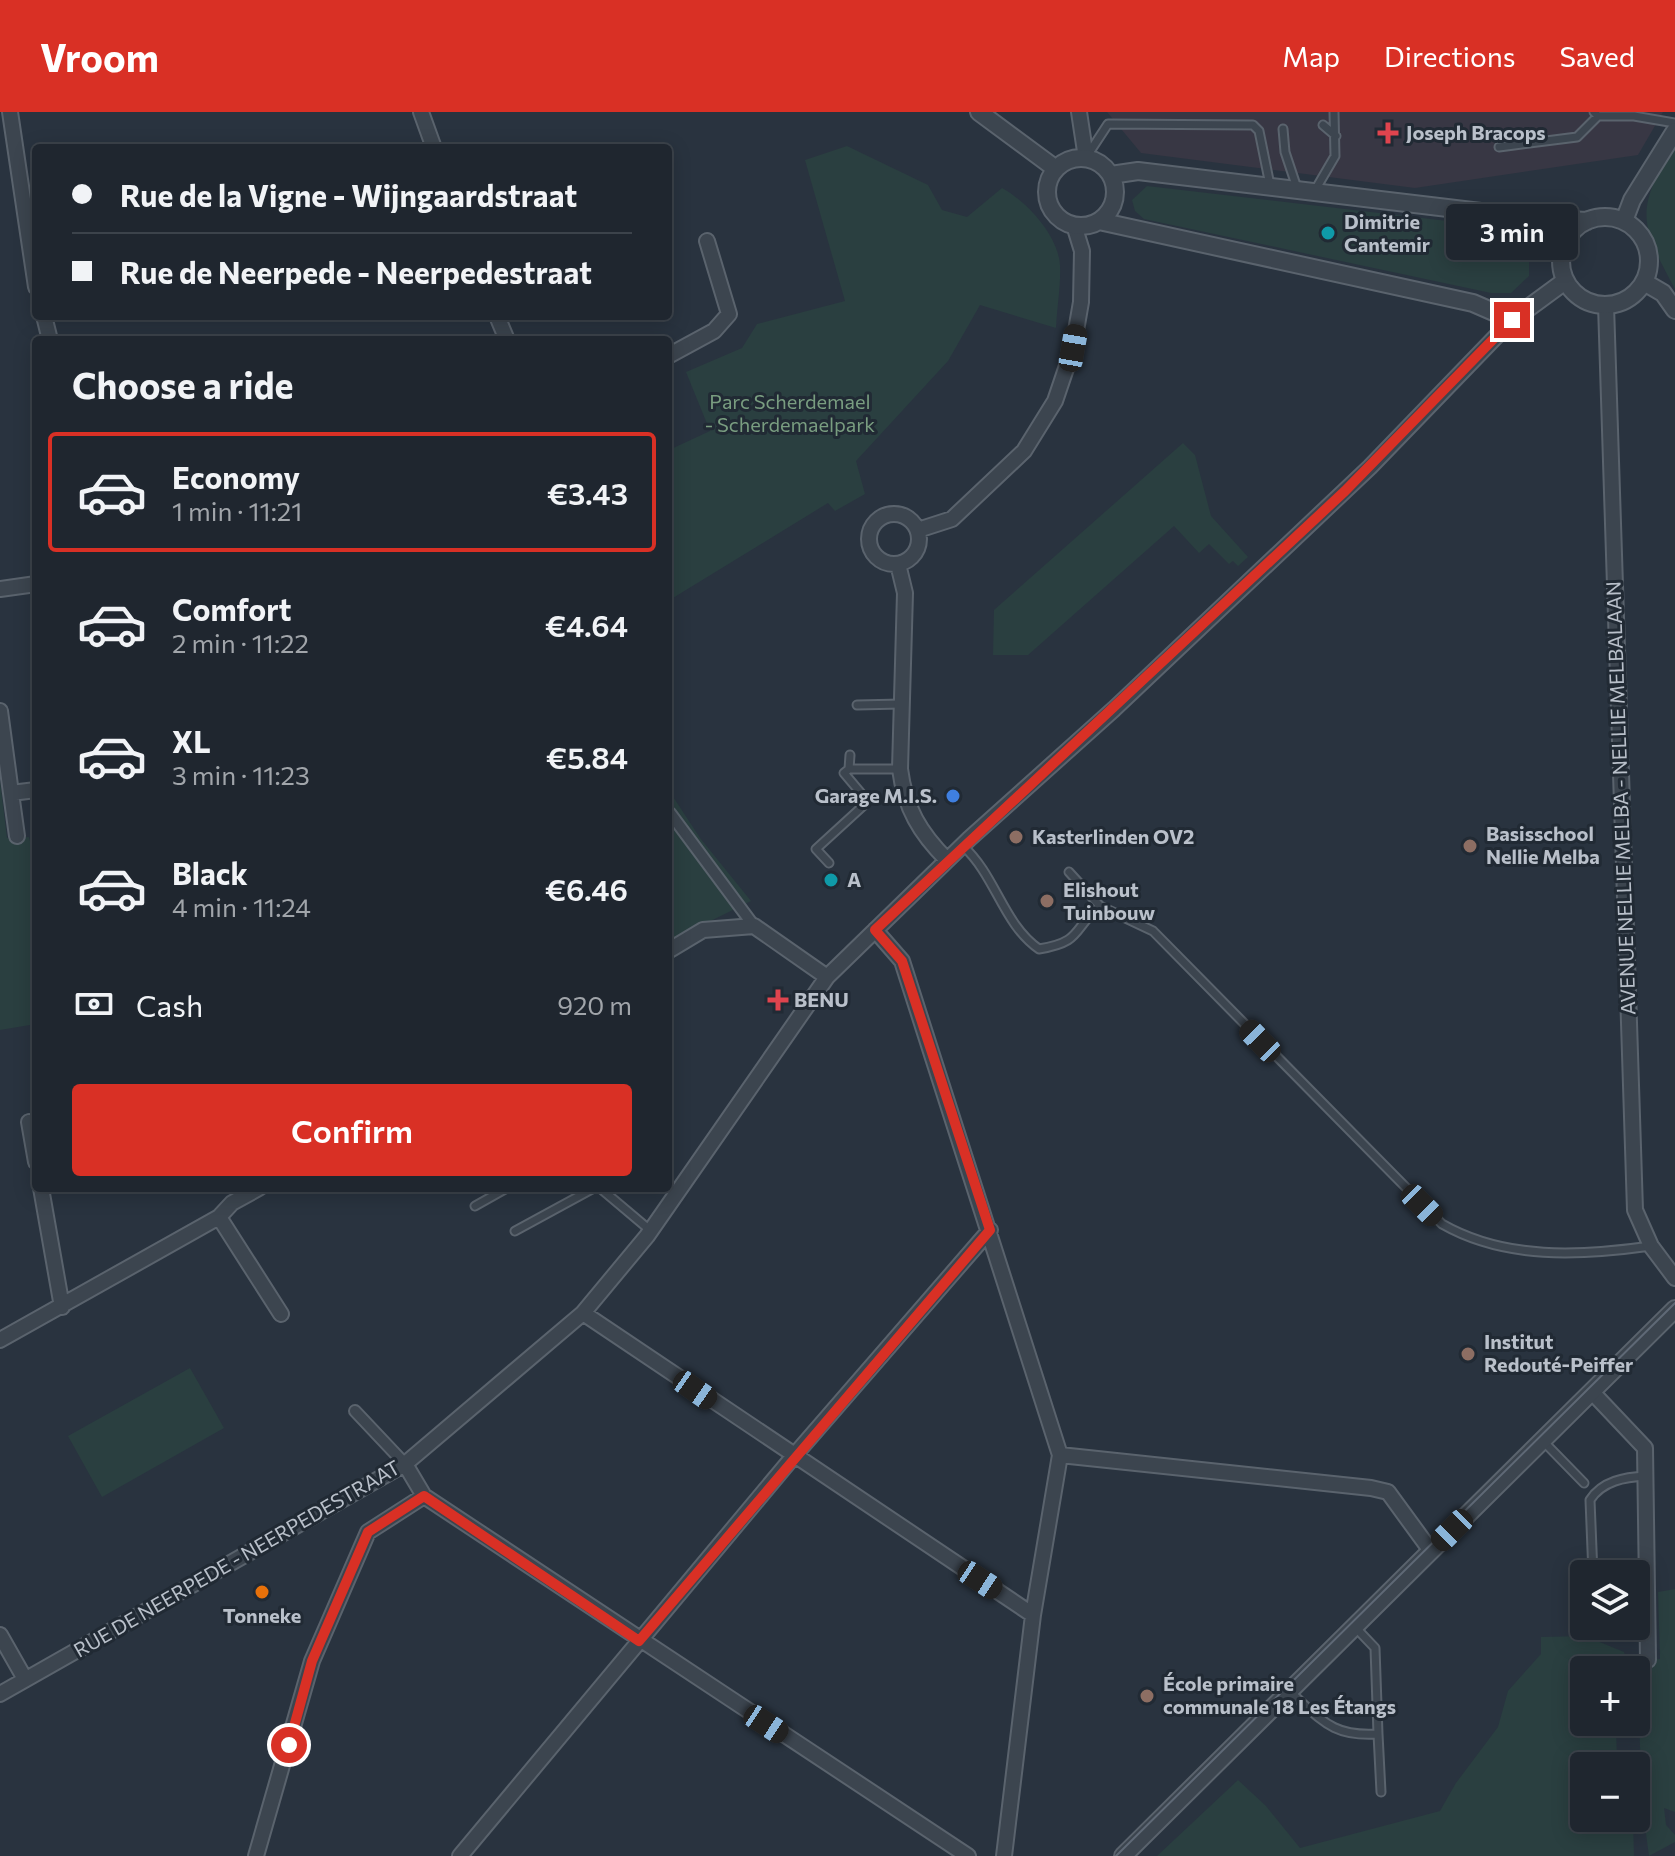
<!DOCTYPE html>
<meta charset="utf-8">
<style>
:root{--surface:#1f262f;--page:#272e37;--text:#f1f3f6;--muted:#a1a5aa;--line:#3c434b;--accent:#d93025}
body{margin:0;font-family:Commissioner,sans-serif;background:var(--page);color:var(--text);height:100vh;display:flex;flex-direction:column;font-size:30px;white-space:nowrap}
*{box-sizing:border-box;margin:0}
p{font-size:26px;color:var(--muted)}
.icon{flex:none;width:44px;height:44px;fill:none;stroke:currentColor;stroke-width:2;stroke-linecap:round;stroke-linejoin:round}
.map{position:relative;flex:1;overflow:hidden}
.panel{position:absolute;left:32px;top:224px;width:640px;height:856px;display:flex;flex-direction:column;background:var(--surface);border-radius:8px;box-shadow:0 4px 20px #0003,0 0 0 2px var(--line)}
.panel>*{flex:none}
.banner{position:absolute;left:32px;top:32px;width:640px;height:176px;border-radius:8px;box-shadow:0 4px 20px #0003,0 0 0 2px var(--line);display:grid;align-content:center;height:176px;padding:0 40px;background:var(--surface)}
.buttons{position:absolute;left:1570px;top:1448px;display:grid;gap:16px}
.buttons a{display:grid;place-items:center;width:80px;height:80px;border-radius:8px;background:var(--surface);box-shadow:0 4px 20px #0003,0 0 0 2px var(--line);font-size:40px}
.end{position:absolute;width:36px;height:36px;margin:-18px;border:10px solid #d93025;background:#fff;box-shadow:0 0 0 4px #fff}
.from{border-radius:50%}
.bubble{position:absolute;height:56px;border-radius:8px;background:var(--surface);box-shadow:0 4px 20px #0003,0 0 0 2px var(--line);font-size:26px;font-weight:600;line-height:56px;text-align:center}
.car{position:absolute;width:24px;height:48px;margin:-24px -12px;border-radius:10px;box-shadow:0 0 6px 2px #0007;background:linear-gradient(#222 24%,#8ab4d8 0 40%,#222 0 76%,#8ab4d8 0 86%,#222 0)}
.banner b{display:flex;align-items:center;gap:28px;height:76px;font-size:30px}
.banner b+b{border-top:2px solid var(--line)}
.banner i{width:20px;height:20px;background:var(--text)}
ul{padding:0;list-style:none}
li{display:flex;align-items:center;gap:24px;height:120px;margin:0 16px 12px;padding:0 24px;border:4px solid transparent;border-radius:8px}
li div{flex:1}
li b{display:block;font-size:30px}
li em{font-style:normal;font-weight:600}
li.on{border-color:var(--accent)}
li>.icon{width:72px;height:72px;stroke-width:1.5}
h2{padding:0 40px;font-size:36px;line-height:96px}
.pay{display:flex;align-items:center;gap:20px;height:88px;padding:0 40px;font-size:30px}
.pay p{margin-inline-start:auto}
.cta{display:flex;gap:16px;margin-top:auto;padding:16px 40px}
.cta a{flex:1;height:92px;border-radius:8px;background:var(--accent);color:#fff;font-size:32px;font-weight:600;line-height:92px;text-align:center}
header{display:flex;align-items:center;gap:48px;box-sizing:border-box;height:112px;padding:0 40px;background:var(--accent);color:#fff}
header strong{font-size:38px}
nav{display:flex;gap:44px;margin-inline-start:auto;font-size:28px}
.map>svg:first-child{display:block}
</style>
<header>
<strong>Vroom</strong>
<nav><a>Map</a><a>Directions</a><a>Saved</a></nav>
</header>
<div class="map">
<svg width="1675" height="1744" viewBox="0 0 1675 1744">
<rect width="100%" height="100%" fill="#29333f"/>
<path fill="#383744" d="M1107,0H1663L1638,43L1415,76L1141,41Z"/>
<path fill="#2a3f40" d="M1675,30V177C1638,109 1636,98 1675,30Z
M847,34L928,73L942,98L967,105L1002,76C1026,89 1058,123 1060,153C1061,173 1057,195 1056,216L980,193L948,249L856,349L865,382L835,399L828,391L668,489L669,338L710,319L686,260L742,236L757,212L845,189L805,48Z
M1147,74L1499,115L1516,121L1529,136V164L1511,181H1491L1144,107L1135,99L1132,88Z
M1183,331L1195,343L1211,404L1248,445L1238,454L1233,449L1229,452L1209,432L1199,441L1174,414L1028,543H993L994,498Z
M0,669L7,726L29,725L36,753V912L0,918Z
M668,677L700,726L751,789L668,830Z
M190,1256L224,1316L102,1385L68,1324Z
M1675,1477V1700L1664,1696L1666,1713L1675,1723V1730L1649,1744L1642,1692L1637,1549L1660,1547L1658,1480Z
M1585,1524L1624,1540L1628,1558H1584V1610H1616L1617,1654H1584V1706H1633L1634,1744H1157L1238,1668L1266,1694L1300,1736L1440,1699L1456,1671L1498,1615L1508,1579L1541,1542V1525Z"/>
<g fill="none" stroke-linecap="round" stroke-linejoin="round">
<defs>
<path id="service" d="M1594,0L1598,4H1634L1675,11
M1323,13L1336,24
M1283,17L1285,40L1297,76
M1499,35L1577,25L1598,4
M1087,44L1108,12L1253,13L1259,19L1270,73
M1314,80L1335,44L1334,0
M857,593L901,592
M849,657L850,643
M963,734C996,764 1003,812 1039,837C1083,830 1072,817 1100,794L1153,819L1442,1112C1505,1148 1580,1144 1651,1134
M829,751L816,737L863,694L865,686L844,661L849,657H900
M1069,760L1100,794
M600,1076L651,1119
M475,1094L507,1076
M515,1119L594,1076
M1544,1330L1584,1371
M1593,1462L1590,1388C1602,1369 1625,1365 1646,1364
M1596,1514C1609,1527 1631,1526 1647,1520
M1356,1516L1375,1536L1378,1622
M1289,1579C1322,1608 1332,1625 1378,1622L1381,1680"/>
<path id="pedestrian" d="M670,701L754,814
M355,1299L405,1352"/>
<path id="minor" d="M10,0L36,175
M421,0L434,36
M1079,0L1086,46
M1606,193L1635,1098L1651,1134L1675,1166
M44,204L50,228
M497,204L507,228
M668,244L714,219L729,202L707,129
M869 427a25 25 0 1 1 50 0a25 25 0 1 1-50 0Z
M918,418L952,407L1024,339L1055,289L1073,236L1081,190L1082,139L1074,113
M898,452L905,481L900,657C905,696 920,721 947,748
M0,477L36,472
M0,599L11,681L36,678
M11,681L17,724
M875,818L902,849L1060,1343L1033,1503L1004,1744
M668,839L703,818L754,814L827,865
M29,1010L36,1050
M41,1076L62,1195
M219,1105L281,1202
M583,1201L1033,1503
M0,1228L219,1105L232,1091L259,1076
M1592,1280L1645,1336L1648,1548
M1060,1343L1371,1376L1388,1380L1431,1439
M405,1352L424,1384L968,1744
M0,1523L25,1567
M0,1582L405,1352L583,1201L647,1124L827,865L969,727L1114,597L1370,355L1512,208
M256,1744L312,1549L368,1420L424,1384
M460,1744L793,1345L990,1118"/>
<path id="tertiary" d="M979,0L1056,57
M1047 80a34 34 0 1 1 68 0a34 34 0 1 1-68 0Z
M1111,63L1138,59L1531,106L1587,109
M1561 149a44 44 0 1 1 88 0a44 44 0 1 1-88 0Z
M1099,109L1473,191L1512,208L1565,169
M1624,109L1632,88L1675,19
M1644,170L1663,181L1675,198
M1123,1744L1675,1197"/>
</defs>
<use href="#service" stroke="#5a636d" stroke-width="11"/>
<use href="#pedestrian" stroke="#5a636d" stroke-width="14"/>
<use href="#minor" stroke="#5a636d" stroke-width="18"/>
<use href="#tertiary" stroke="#5a636d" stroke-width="20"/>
<use href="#service" stroke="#3c454f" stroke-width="7"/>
<use href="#pedestrian" stroke="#3c454f" stroke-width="10"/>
<use href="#minor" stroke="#3c454f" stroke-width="14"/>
<use href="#tertiary" stroke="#3c454f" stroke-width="16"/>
<path stroke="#5f6976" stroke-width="2" d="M1116,1744L1675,1191"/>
</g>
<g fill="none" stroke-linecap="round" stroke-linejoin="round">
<path stroke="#d93025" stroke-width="10" d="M289,1633L312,1549L368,1420L424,1384L639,1529L990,1118L902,849L875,818L1345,379L1512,208"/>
</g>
<g fill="#e0444e" stroke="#212a34" stroke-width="3">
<path d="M1384 9h8v8h8v8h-8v8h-8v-8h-8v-8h8z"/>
<path d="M774 876h8v8h8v8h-8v8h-8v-8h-8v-8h8z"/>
</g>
<g fill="#0f9aa8" stroke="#212a34" stroke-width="3">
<circle cx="1328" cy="121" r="8"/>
<circle cx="831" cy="768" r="8"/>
</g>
<circle fill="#3f7fe0" stroke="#212a34" stroke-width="3" cx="953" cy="684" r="8"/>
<g fill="#8d6e63" stroke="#212a34" stroke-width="3">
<circle cx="1016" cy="725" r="8"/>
<circle cx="1470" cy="734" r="8"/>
<circle cx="1047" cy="789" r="8"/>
<circle cx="1468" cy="1242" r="8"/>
<circle cx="1147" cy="1584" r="8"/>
</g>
<circle fill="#e8710a" stroke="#212a34" stroke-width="3" cx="262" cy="1480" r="8"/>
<g text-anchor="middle" stroke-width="6" stroke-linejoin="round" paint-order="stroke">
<g font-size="20" font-weight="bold" fill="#b9c0ca" stroke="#212a34" text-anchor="start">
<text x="1406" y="28">Joseph Bracops</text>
<text x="1344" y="117">Dimitrie<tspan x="1344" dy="23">Cantemir</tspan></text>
<text x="937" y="691" text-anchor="end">Garage M.I.S.</text>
<text x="1486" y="729">Basisschool<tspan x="1486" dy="23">Nellie Melba</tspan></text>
<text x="1032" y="732">Kasterlinden OV2</text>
<text x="847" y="775">A</text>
<text x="1063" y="785">Elishout<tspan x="1063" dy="23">Tuinbouw</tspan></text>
<text x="794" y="895">BENU</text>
<text x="1484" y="1237">Institut<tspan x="1484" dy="23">Redouté-Peiffer</tspan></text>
<text x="262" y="1511" text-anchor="middle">Tonneke</text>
<text x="1163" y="1579">École primaire<tspan x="1163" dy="23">communale 18 Les Étangs</tspan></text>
</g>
<g font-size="20" fill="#799d80" stroke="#212a34">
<text x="790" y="297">Parc Scherdemael<tspan x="790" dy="23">- Scherdemaelpark</tspan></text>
</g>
<g font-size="20" fill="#b9c0ca" stroke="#212a34">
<text transform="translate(1621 686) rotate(-92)" y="7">AVENUE NELLIE MELBA - NELLIE MELBALAAN</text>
<text transform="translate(237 1447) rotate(-30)" y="7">RUE DE NEERPEDE - NEERPEDESTRAAT</text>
</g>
</g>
</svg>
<div class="buttons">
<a><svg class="icon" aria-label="layers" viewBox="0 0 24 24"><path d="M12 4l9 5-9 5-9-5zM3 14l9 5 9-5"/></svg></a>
<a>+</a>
<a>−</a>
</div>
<i class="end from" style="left:289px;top:1633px"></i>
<i class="end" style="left:1512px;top:208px"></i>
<div class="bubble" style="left:1446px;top:92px;width:132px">3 min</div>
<i class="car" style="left:1073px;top:236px;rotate:10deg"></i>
<i class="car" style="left:1260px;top:929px;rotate:316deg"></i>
<i class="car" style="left:1422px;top:1093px;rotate:135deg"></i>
<i class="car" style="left:695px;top:1278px;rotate:125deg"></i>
<i class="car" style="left:1452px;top:1418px;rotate:225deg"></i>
<i class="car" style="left:980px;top:1468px;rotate:123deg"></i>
<i class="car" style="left:766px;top:1612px;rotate:123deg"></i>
<div class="banner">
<b><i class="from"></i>Rue de la Vigne - Wijngaardstraat</b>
<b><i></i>Rue de Neerpede - Neerpedestraat</b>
</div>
<section class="panel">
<h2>Choose a ride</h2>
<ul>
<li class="on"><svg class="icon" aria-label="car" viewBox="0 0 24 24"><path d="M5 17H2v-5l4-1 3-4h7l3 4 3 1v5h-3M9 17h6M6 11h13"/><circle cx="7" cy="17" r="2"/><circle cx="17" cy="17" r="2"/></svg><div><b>Economy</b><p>1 min · 11:21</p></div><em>€3.43</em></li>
<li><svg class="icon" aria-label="car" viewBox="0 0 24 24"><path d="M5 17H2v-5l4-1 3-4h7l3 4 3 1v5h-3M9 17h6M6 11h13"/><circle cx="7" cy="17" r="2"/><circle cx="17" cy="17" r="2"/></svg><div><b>Comfort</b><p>2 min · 11:22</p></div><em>€4.64</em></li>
<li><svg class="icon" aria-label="car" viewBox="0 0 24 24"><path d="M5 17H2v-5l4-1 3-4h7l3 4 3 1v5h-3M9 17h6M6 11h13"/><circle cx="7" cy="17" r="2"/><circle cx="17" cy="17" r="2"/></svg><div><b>XL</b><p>3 min · 11:23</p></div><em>€5.84</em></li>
<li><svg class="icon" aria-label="car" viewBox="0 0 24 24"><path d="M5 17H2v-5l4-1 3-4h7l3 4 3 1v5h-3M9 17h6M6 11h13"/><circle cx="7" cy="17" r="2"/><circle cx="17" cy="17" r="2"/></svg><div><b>Black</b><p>4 min · 11:24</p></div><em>€6.46</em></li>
</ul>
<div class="pay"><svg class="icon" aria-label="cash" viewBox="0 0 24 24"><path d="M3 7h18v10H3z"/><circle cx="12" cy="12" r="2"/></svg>Cash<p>920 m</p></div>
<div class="cta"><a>Confirm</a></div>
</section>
</div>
